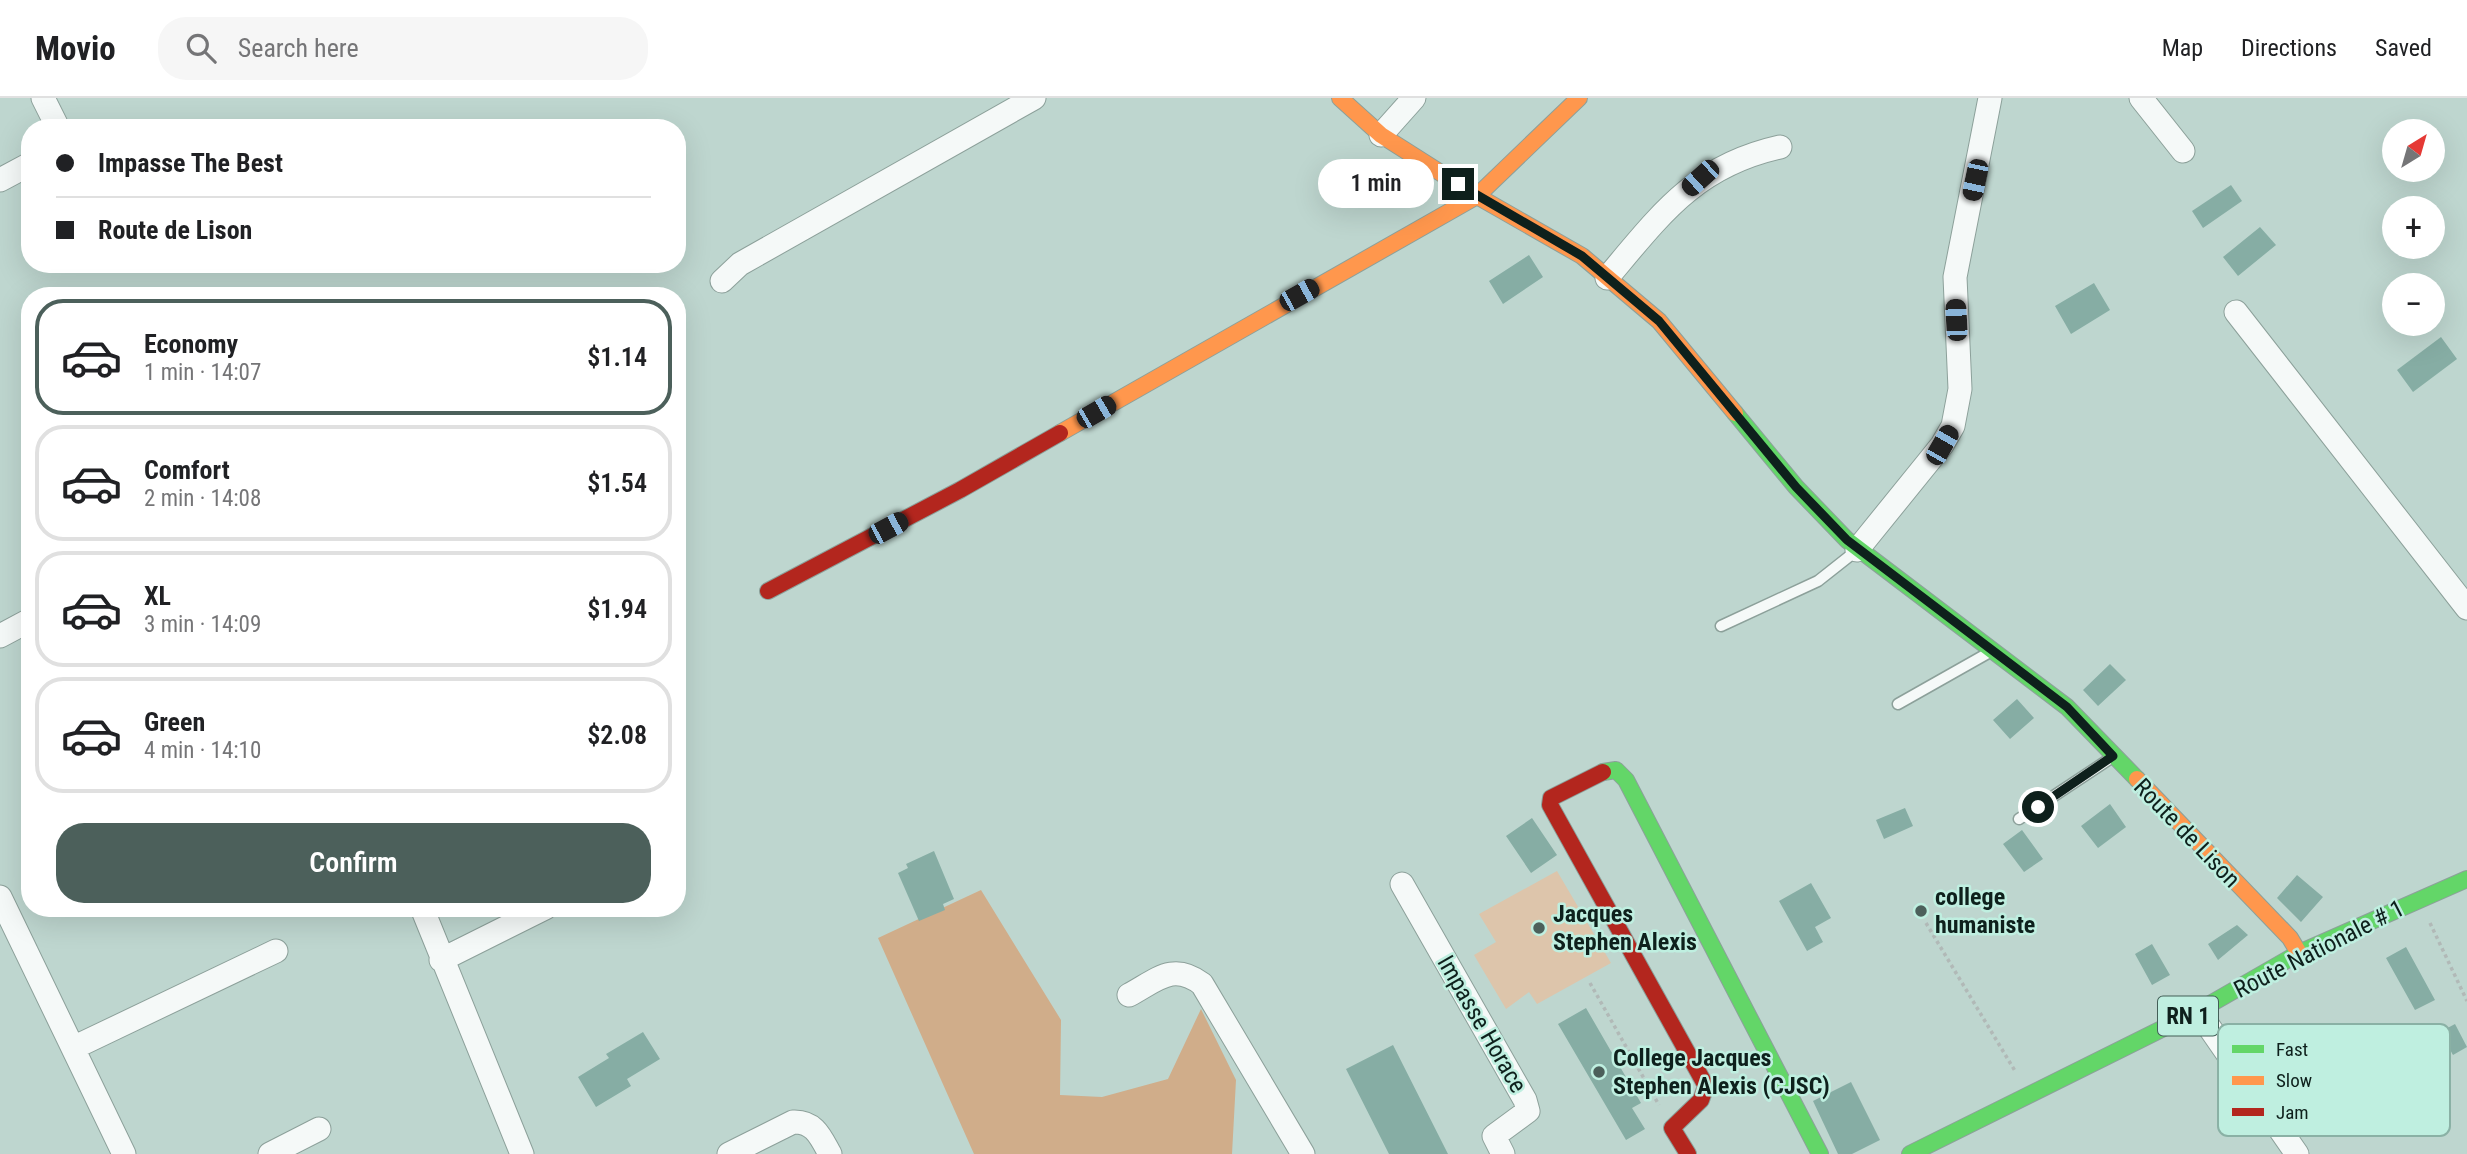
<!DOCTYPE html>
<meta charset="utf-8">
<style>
:root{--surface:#fff;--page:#f6f6f6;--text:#202124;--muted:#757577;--line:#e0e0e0;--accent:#4c605b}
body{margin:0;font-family:"Roboto Condensed",sans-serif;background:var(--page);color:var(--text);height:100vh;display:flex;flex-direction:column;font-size:26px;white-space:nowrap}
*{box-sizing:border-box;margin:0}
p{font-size:23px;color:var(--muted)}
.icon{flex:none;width:38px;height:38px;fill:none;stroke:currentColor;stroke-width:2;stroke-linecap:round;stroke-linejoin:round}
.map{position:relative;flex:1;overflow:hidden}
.drawer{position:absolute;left:21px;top:189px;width:665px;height:630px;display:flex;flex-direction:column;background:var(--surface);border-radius:28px;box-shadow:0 7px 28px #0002}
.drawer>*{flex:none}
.guide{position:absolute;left:21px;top:21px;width:665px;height:154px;border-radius:28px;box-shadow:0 7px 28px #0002;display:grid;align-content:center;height:154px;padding:0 35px;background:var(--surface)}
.needle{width:46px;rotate:37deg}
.fabs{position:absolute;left:2382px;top:21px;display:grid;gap:14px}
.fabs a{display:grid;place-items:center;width:63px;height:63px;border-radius:50%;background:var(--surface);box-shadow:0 7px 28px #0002;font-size:35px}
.end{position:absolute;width:32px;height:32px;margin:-16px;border:9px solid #0e201c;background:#fff;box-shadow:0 0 0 4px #fff}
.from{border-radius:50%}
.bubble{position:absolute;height:49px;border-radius:24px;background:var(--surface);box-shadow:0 7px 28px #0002;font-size:23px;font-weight:600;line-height:49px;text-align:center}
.car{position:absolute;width:21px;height:42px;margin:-21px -10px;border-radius:9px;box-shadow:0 0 5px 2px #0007;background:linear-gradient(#222 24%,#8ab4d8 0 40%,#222 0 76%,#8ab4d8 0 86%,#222 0)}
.guide b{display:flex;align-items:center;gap:24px;height:66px;font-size:26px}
.guide b+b{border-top:2px solid var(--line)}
.guide i{width:18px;height:18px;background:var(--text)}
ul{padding:12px 0 0;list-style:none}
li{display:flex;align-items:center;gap:21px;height:116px;margin:0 14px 10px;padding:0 21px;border:4px solid var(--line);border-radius:28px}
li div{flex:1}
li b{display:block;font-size:26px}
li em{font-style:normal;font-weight:600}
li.on{border-color:var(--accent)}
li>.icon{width:63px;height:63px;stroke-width:1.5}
.primary-button{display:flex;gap:14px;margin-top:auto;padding:14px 35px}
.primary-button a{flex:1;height:80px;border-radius:28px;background:var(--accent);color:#fff;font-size:28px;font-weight:600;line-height:80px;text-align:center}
header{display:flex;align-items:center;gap:42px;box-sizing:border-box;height:98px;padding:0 35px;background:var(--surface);border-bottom:2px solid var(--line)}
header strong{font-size:33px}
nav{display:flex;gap:38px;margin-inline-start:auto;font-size:24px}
.search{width:490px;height:63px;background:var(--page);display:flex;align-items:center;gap:18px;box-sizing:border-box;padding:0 24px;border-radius:28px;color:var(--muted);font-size:26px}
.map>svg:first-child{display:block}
</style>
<header>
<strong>Movio</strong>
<div class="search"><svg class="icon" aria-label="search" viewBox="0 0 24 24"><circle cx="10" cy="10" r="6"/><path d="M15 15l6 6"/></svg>Search here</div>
<nav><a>Map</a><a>Directions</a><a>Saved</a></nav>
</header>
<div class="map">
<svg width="2467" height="1056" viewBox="0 0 2467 1056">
<rect width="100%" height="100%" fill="#bed6cf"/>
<path fill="#ddc5ab" d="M1557,773L1611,865L1537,906L1529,894L1506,911L1474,857L1496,844L1479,816Z"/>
<path fill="#d0ad8a" d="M981,792L1061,922L1060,997L1102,999L1168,981L1201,911L1236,982L1232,1056H974L878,840Z"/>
<path fill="#86ada4" d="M2231,87L2242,103L2203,130L2192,113Z
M2260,129L2276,147L2238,178L2223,159Z
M1529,157L1543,179L1503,206L1489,183Z
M2094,185L2110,212L2071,236L2055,208Z
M2441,239L2457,261L2413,294L2397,272Z
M2110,566L2126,582L2098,608L2083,592Z
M2017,601L2034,620L2010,641L1993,622Z
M2110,706L2126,729L2098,750L2081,728Z
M1905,710L1913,728L1884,741L1876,722Z
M1532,720L1557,757L1531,775L1506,738Z
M2022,732L2043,761L2024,774L2003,746Z
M934,753L954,801L943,806L945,812L919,823L898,775L908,770L906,766Z
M2297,777L2323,799L2301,824L2277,800Z
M1811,785L1831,820L1815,829L1823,844L1807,853L1779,803Z
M2237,827L2248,837L2218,862L2208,846Z
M2152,846L2170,877L2152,887L2135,856Z
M2406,849L2435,902L2415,912L2386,860Z
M1586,910L1641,1005L1632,1010L1645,1031L1626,1042L1558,926Z
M2455,926L2467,949L2453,957L2440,934Z
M643,934L660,961L627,981L631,988L596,1009L578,979L609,960L606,956Z
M1393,947L1448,1056H1389L1346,971Z
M1851,984L1880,1042L1852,1056H1838L1813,1003Z"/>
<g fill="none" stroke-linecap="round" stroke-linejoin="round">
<defs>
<path id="lane" d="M1721,528L1818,483L1856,453
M1898,606L1990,554
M2019,721L2111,660"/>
<path id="street" d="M43,0L58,30
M2141,0L2183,53
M1381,37L1414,0
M0,82L30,66
M1607,180C1661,116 1695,68 1780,49
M722,183L740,166L1034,0
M2236,214L2467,510
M1857,452L1942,347L1953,328L1960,291L1955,179L1990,0
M0,538L30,522
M1402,786L1525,1002L1528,1013L1494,1038L1503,1056
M0,799L124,1056
M422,810L522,1056
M441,862L545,810
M1129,897C1157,882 1173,864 1202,886L1303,1056
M2198,913L2297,1056
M73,950L276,853
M270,1056L319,1031
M729,1056L793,1024C815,1023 821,1040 830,1056"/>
<path id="fast" d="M1735,315L1796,389L1847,442L2067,609L2137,681
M1603,674L1616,672L1626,682L1820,1056
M1910,1056L2198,913L2299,855L2467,781"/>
<path id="slow" d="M1340,0L1381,37L1477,98L1582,158L1659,223L1735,315
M1060,335L1477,98L1579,0
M2137,681L2290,840L2299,855"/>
<path id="jam" d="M768,493L960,392L1060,335
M1603,674L1551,700L1550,707L1706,988L1701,1002L1672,1030L1688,1056"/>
</defs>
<use href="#lane" stroke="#8ca09a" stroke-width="13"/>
<use href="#street" stroke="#8ca09a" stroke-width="25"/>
<use href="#fast" stroke="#8ca09a" stroke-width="18"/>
<use href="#slow" stroke="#8ca09a" stroke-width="18"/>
<use href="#jam" stroke="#8ca09a" stroke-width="18"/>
<path stroke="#b1b9b7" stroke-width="3.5" stroke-dasharray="3.5 3.5" stroke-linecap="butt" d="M1926,825L2015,973
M2430,825L2467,903
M1590,885L1659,1007"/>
<use href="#lane" stroke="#f5f9f8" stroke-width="10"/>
<use href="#street" stroke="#f5f9f8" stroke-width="23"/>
<use href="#fast" stroke="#63d668" stroke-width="16"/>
<use href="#slow" stroke="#ff974d" stroke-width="16"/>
<use href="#jam" stroke="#b3261e" stroke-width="16"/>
</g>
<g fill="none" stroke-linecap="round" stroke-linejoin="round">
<path stroke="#0e201c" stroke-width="9" d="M1458,86L1582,158L1659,223L1796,389L1847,442L2067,609L2113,658L2038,709"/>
</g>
<g fill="#4c605b" stroke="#bfefe0" stroke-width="2.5">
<circle cx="1921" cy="813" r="7"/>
<circle cx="1539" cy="830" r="7"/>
<circle cx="1599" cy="974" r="7"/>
</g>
<g text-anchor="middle" stroke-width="5" stroke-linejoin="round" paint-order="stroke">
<rect fill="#bfefe0" stroke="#435e57" stroke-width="2" x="2158" y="898.5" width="60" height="39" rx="5"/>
<g font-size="23" font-weight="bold" fill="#0e201c">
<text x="2188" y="926">RN 1</text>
</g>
<g font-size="24" fill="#0e201c" stroke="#bfefe0">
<text transform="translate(2187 735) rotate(46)" y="8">Route de Lison</text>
<text transform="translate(2319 851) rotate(-27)" y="8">Route Nationale # 1</text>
<text transform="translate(1482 926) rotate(60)" y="8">Impasse Horace</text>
</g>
<g font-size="24" font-weight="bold" fill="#0e201c" stroke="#bfefe0" text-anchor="start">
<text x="1935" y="807">college<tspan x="1935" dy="28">humaniste</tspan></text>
<text x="1553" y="824">Jacques<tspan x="1553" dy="28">Stephen Alexis</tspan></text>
<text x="1613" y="968">College Jacques<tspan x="1613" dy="28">Stephen Alexis (CJSC)</tspan></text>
</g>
</g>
<rect x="2218" y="926" width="232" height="112" rx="10" fill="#bfefe0" stroke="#8ab1a5" stroke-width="2"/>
<rect x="2232" y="947" width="32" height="8" fill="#63d668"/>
<rect x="2232" y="978" width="32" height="9" fill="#ff974d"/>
<rect x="2232" y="1010" width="32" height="8" fill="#b3261e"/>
<g font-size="19" fill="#0e201c">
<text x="2276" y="958">Fast</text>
<text x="2276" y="989">Slow</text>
<text x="2276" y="1021">Jam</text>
</g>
</svg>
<div class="fabs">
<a><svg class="needle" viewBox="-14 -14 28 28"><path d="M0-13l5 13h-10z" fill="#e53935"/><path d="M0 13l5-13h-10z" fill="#757577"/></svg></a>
<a>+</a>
<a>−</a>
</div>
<i class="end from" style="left:2038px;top:709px"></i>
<i class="end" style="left:1458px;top:86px"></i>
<div class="bubble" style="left:1318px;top:61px;width:116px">1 min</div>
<i class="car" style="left:1700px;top:80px;rotate:228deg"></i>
<i class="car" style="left:1975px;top:82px;rotate:192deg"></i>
<i class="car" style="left:1299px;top:197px;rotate:61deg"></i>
<i class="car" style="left:1956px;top:222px;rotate:357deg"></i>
<i class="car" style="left:1096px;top:314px;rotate:60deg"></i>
<i class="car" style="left:1942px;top:347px;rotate:30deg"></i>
<i class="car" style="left:888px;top:430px;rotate:62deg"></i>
<div class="guide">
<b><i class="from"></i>Impasse The Best</b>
<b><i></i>Route de Lison</b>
</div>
<section class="drawer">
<ul>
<li class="on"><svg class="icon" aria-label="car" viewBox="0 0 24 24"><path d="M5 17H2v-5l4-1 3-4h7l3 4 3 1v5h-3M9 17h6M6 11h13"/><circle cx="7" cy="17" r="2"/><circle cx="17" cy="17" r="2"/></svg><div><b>Economy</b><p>1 min · 14:07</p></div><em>$1.14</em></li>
<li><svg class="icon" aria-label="car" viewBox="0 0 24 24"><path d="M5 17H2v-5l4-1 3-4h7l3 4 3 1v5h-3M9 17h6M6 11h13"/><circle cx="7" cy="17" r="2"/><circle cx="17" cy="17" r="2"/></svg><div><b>Comfort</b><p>2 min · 14:08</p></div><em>$1.54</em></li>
<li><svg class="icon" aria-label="car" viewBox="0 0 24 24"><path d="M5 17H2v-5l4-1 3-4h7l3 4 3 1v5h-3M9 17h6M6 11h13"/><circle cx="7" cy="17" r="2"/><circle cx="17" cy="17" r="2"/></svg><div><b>XL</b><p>3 min · 14:09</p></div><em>$1.94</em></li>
<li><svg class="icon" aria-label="car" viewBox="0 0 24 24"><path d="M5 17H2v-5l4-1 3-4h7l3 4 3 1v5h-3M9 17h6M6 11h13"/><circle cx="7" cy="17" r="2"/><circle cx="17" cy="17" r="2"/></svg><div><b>Green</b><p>4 min · 14:10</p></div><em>$2.08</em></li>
</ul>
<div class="primary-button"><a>Confirm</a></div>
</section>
</div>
